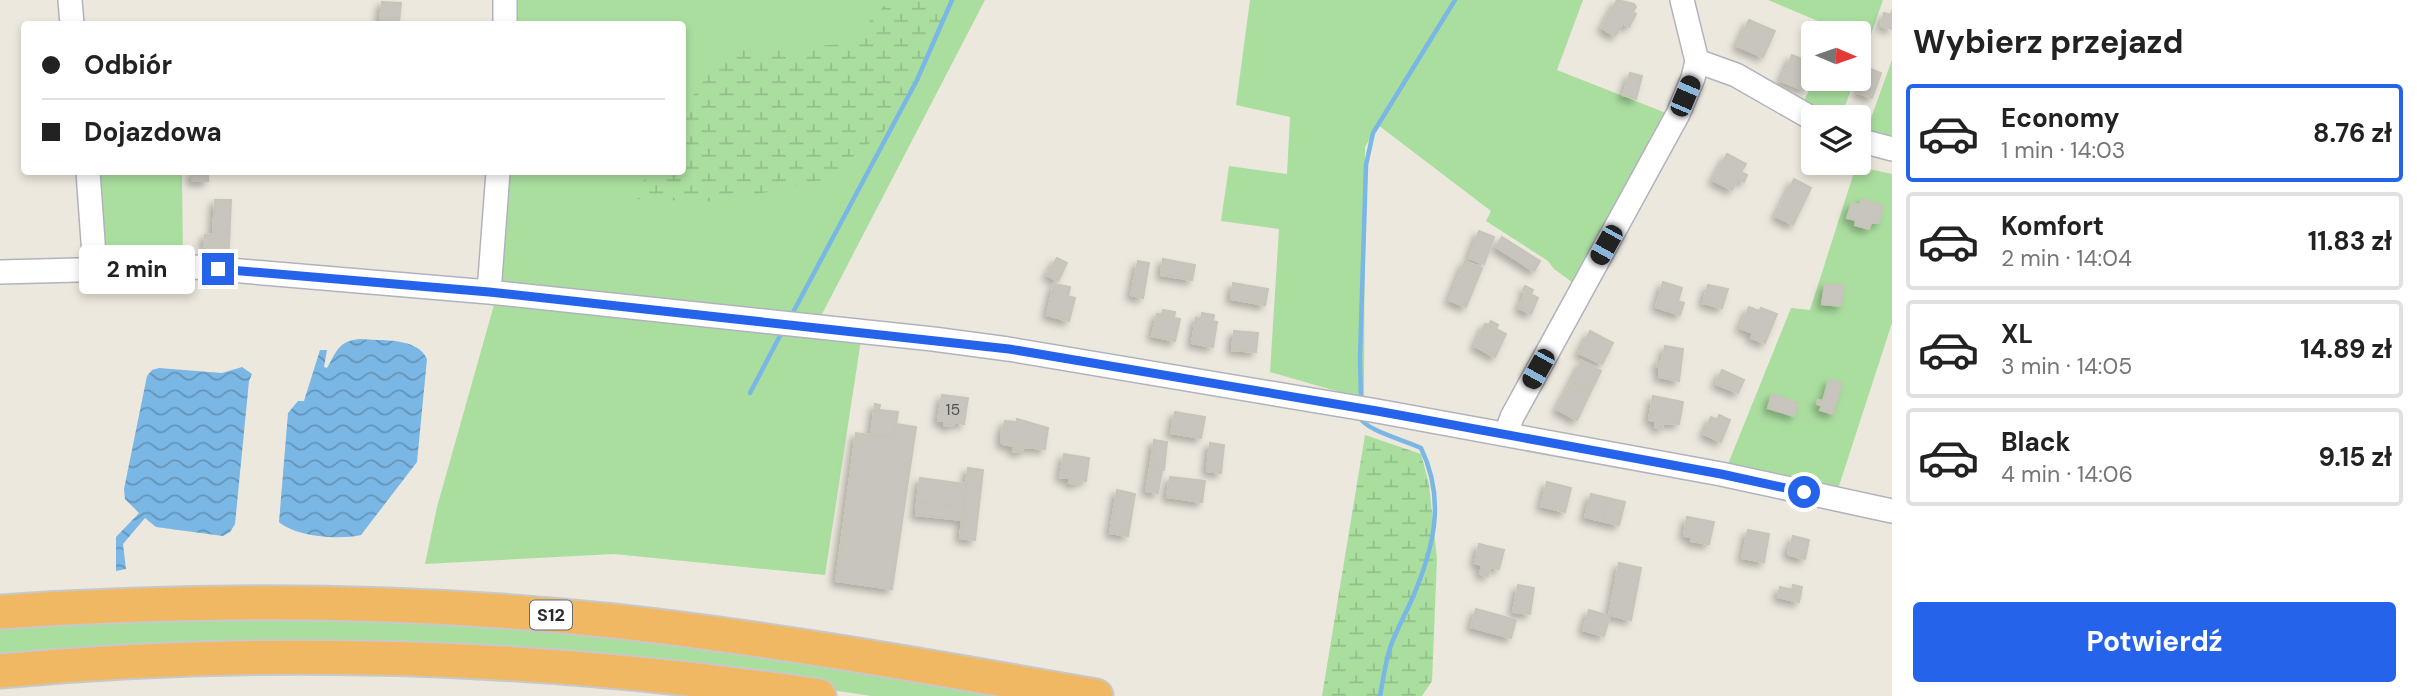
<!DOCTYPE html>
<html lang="pl">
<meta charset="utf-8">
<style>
:root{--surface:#fff;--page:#f2f2f2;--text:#222;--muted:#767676;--line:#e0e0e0;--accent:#2563eb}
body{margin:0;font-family:"DM Sans",sans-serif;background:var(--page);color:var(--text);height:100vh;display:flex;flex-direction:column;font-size:26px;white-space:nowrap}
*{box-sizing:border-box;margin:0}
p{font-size:23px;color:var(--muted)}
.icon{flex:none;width:38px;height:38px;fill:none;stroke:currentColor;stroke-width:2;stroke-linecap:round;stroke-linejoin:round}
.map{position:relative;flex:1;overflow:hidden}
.details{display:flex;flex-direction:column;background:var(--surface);width:525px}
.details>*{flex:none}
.banner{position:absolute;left:21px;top:21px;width:665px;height:154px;border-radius:7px;box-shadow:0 4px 10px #0003;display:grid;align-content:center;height:154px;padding:0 21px;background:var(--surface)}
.needle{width:46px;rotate:92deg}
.controls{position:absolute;left:1801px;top:21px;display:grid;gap:14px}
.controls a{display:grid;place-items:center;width:70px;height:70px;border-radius:7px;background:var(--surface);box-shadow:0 4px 10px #0003;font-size:35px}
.end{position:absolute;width:32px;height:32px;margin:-16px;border:9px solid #2563eb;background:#fff;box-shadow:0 0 0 4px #fff}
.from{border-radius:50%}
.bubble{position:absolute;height:49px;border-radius:7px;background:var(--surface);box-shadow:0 4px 10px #0003;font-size:23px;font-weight:700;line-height:49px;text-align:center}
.car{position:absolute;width:21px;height:42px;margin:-21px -10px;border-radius:9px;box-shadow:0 0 5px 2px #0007;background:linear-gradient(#222 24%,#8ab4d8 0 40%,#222 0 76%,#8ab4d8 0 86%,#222 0)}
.banner b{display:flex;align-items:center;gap:24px;height:66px;font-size:26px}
.banner b+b{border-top:2px solid var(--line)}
.banner i{width:18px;height:18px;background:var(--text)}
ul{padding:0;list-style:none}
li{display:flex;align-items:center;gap:21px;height:98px;margin:0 14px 10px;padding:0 7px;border:4px solid var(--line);border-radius:7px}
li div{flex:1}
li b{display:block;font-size:26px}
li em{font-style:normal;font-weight:700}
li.selected{border-color:var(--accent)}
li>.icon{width:63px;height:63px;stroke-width:1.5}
h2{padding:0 21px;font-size:32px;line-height:84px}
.cta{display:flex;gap:14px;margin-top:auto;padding:14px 21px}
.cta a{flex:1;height:80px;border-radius:7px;background:var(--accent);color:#fff;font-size:28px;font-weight:700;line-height:80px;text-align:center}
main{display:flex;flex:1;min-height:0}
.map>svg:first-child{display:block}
</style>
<main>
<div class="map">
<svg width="1892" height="696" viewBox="0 0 1892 696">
<defs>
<pattern id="wetland-marsh" width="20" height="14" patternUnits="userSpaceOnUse" patternTransform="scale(1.75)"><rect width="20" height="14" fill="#aade9f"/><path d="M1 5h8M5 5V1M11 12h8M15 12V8" fill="none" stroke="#92bf89"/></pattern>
<pattern id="water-waves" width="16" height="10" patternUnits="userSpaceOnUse" patternTransform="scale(1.75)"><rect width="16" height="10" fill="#7ab7e5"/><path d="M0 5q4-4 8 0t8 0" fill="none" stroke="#6495ba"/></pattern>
<filter id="shadow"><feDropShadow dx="-4.5" dy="4.5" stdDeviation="3.5" flood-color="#0004"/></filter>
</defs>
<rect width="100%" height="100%" fill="#ece8de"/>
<path fill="#aade9f" d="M510,0H985L820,318L861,340L825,575L614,554L425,564L437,507L501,280L505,172H682V24H509Z
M1250,0H1583L1557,70L1671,115L1576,285L1554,269L1548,261L1486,221L1491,211L1378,125L1365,147L1364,399L1270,372L1279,229L1221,221L1229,166L1287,174L1290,117L1236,105Z
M1768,0H1883L1859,68L1858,33H1835L1816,27L1818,21Z
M1892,60V138L1867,129Z
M1814,79H1855L1841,117L1804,101Z
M1856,166L1892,174V323L1838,489L1728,464L1791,308L1810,310Z
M95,172H182L183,259L123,261L108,258L101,243Z
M159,614L510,622L1043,696H872L700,671L0,661V623Z"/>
<path fill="url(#wetland-marsh)" d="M890,0H951L893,124L824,180L721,202L634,199L648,172H682L683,109L726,51L847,44Z
M1365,435L1421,454L1429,484L1437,559L1432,681L1422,696H1322Z"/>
<path fill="url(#water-waves)" d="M360,339C381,341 418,337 427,359L417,462L361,535C339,540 296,537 279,522L288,413L298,401H304L320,350H327L324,367L327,368C337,351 338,341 360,339Z
M242,367L252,374L249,381L235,524L230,532L223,536L156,527L145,518L123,544L126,569L116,571V537L139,513L125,499L124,489L147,376L152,370L159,368L222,373Z"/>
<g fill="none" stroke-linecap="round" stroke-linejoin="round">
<path stroke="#7ab7e5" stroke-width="4.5" d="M790,318L917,80L952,0
M750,393L782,332
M1361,401L1360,357L1366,165L1373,133L1455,0
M1359,416C1365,431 1405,440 1421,448C1446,500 1434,548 1412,599C1405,615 1396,631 1390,648C1385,664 1383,680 1380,696"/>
</g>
<path fill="#c7c5be" stroke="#c7c4b8" stroke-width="2" filter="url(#shadow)" d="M1617,0L1634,4L1636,7L1633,12L1636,14L1629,27L1623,23L1615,36L1602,28Z
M382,2L401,3L399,22L380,21Z
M1892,10V29L1881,26L1884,13L1891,15Z
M1749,20L1775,31L1763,57L1737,46Z
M1792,55L1804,60L1803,62L1808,64L1807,68L1812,70L1804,90L1781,81Z
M1868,68L1881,73L1872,98L1858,93Z
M1630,73L1642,76L1636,99L1623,95Z
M1727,154L1746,164L1741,172L1747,175L1744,182L1738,178L1732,190L1713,180Z
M192,172H208V181H192Z
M1794,179L1811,188L1793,225L1776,216Z
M1862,199L1883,206L1879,223H1871L1869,229L1855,225L1856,220L1847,218L1852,203L1860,205Z
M215,200H231L229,248L204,247L205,235L213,234Z
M1479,231L1494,237L1484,264L1469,258Z
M1502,237L1540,261L1534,271L1496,247Z
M1057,258L1067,263L1058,281L1047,275Z
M1163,259L1195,265L1192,280L1161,275Z
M1138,261L1149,263L1143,298L1131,295Z
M1465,261L1482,268L1466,307L1449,300Z
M1663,282L1682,288L1678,301L1684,303L1680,315L1656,307Z
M1233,283L1268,289L1265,305L1231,299Z
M1054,284L1070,287L1068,296L1075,298L1069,321L1047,315Z
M1825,284L1844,286L1841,306L1822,304Z
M1708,285L1728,289L1722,308L1703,303Z
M1525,286L1533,290L1531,294L1538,298L1531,314L1519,308L1526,292L1523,290Z
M1749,307L1759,311L1761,308L1777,314L1765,343L1751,338L1753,333L1740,328Z
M1163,310L1175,312L1174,318L1180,319L1175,341L1152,336L1157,314L1162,315Z
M1202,313L1214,315L1213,321L1217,322L1213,347L1192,343L1196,318L1201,319Z
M1491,321L1498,325L1496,329L1506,334L1495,357L1475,346L1485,324L1489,325Z
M1234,331L1258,333L1256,352L1232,350Z
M1590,331L1613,343L1602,364L1579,353Z
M1665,346L1683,349L1679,381L1659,377L1660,367H1657L1658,361H1662Z
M1582,361L1601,371L1591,391L1572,381Z
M1722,370L1744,380L1738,393L1716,384Z
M1829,380L1842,383L1833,414L1820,410L1822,406L1817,404L1818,400L1823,401Z
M1572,381L1591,391L1577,420L1557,409Z
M1772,394L1798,403L1794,416L1768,408Z
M942,395L968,398L964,424L954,422L953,426L944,425V421H938Z
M1653,396L1683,402L1679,424L1663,423L1662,429L1655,427L1656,421L1649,420Z
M875,404L880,405L879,410L898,412L894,438L871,435Z
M1175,412L1205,417L1201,438L1171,433Z
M1719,415L1730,420L1721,442L1704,434L1711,417L1718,420Z
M1017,419L1048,428L1045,449L1023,447V452L1013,451L1014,446L1002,444L1001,434L1005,421L1017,422Z
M896,424L916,427L892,589L836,581L856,433L894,438Z
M1154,440L1167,442L1164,470L1150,468Z
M1210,443L1224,445L1221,473L1207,471Z
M1064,454L1089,458L1086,481L1078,480L1077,484L1069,483L1070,478L1060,477Z
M968,468L983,470L975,540L960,538Z
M1150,468L1162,470L1158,493L1146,491Z
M1170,477L1205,481L1202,502L1167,497Z
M920,478L966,484L964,507L917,502Z
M1547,482L1571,488L1565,512L1541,506Z
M1117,490L1135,494L1128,536L1110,533Z
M1591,494L1608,498L1602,521L1585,517Z
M1608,498L1625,502L1619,525L1602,521Z
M917,502L964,507L962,520L916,515Z
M1687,517L1714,522L1709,544L1691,541L1692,537L1684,536Z
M1748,530L1769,534L1764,562L1742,558Z
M1793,536L1809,540L1805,559L1789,555L1788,547L1791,545Z
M1479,544L1504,550L1499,569L1490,567L1488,576L1480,574L1482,565L1475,563Z
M1619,563L1641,568L1631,620L1609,615Z
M1518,585L1534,588L1530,614L1513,612Z
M1793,585L1802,587L1799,602L1778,597L1780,587L1792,590Z
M1476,609L1516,620L1511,638L1471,627Z
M1589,610L1610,616L1604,636L1583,630Z"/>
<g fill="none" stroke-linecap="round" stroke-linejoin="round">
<defs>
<path id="minor" d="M70,0L72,24
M505,0V24
M1682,0L1697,61L1736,75L1813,119
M1858,140L1892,149
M88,172L95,269
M0,272L194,267L489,292L933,339L1008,349L1377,411L1721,474L1892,511
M489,292L498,172
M1506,434L1512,417L1678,114L1693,78L1697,61"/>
<path id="highway" d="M0,612C205,598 410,599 614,621C776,639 936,668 1096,696
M0,671C272,646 549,656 819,696"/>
</defs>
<use href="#minor" stroke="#b2b2bd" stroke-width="26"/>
<use href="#highway" stroke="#c8c8c8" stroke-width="37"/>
<use href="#minor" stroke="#fff" stroke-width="23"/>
<use href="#highway" stroke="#f1b864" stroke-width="33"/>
</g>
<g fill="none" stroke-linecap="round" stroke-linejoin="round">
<path stroke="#2563eb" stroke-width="9" d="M218,269L489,292L1009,349L1377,411L1721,474L1804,492"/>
</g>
<g text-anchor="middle" stroke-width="6" stroke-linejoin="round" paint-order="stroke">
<g font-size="16" fill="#525250">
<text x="953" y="415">15</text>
</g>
<rect fill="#fff" stroke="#6b6b6b" stroke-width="2" x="530" y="600.5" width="42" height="29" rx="5"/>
<g font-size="18" font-weight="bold" fill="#2b2b2b">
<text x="551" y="621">S12</text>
</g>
</g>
</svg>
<div class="controls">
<a><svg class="needle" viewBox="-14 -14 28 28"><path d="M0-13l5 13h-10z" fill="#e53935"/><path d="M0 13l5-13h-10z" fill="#767676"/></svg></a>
<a><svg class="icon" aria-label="layers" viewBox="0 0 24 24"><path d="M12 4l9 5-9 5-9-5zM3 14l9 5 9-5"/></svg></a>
</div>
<i class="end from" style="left:1804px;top:492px"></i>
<i class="end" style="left:218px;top:269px"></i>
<div class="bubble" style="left:79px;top:245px;width:116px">2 min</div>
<i class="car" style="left:1685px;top:96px;rotate:23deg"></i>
<i class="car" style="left:1606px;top:245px;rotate:209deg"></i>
<i class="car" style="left:1538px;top:369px;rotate:209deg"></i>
<div class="banner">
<b><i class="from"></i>Odbiór</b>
<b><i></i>Dojazdowa</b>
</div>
</div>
<section class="details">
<h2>Wybierz przejazd</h2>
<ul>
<li class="selected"><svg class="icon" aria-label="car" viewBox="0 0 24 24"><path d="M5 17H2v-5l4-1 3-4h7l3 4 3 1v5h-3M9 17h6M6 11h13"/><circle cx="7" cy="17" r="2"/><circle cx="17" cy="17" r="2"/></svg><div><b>Economy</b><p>1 min · 14:03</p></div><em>8.76 zł</em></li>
<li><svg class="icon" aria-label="car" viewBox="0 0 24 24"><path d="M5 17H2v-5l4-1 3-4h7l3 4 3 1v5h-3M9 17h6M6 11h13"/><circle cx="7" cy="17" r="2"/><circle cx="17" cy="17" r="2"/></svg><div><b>Komfort</b><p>2 min · 14:04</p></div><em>11.83 zł</em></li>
<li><svg class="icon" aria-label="car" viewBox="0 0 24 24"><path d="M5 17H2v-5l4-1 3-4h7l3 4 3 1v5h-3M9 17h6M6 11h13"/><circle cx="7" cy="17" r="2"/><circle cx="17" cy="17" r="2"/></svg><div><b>XL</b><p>3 min · 14:05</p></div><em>14.89 zł</em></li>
<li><svg class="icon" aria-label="car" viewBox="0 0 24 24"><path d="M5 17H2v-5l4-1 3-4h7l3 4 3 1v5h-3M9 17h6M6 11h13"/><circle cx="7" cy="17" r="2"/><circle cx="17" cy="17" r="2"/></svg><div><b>Black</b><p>4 min · 14:06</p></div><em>9.15 zł</em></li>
</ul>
<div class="cta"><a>Potwierdź</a></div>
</section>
</main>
